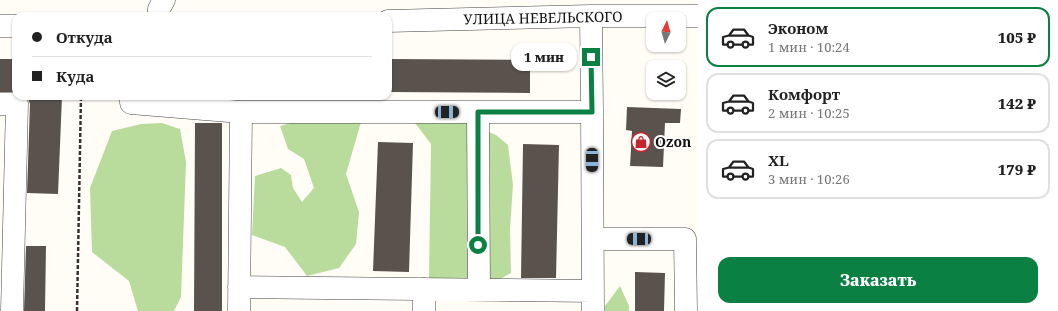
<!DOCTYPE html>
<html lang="ru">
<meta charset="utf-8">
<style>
:root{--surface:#fff;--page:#f6f6f6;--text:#222;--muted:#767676;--line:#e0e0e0;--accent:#0b8043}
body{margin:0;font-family:"Noto Serif",serif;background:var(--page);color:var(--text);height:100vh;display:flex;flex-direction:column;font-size:15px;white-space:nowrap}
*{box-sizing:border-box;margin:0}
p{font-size:13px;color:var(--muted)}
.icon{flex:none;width:22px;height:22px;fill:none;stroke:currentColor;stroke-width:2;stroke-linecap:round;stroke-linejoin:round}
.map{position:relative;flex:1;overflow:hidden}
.panel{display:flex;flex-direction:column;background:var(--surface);width:360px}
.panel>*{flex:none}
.hud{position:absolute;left:12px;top:12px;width:380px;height:88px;border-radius:12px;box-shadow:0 1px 3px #0004;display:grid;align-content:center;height:88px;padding:0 20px;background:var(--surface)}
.needle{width:26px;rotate:5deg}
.buttons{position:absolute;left:646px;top:12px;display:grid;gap:8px}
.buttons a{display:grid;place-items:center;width:40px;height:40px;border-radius:8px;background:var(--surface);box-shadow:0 1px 3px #0004;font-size:20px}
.end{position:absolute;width:18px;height:18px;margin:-9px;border:5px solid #0b8043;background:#fff;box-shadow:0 0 0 2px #fff}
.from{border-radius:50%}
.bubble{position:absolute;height:28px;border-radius:12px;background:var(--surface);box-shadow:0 1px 3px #0004;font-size:13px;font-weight:800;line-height:28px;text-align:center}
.car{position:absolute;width:12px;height:24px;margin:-12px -6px;border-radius:5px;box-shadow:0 0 3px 1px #0007;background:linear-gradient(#222 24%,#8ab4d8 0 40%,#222 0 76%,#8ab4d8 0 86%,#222 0)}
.hud b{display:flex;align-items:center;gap:14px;height:38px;font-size:15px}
.hud b+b{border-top:1px solid var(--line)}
.hud i{width:10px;height:10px;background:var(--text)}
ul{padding:7px 0 0;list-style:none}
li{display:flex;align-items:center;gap:12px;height:60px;margin:0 8px 6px;padding:0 12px;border:2px solid var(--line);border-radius:12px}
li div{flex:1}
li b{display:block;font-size:15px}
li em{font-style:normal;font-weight:800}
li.selected{border-color:var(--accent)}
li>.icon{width:36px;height:36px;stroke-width:1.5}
.primary-button{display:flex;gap:8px;margin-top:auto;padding:8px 20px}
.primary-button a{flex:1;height:46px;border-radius:12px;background:var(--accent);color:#fff;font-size:16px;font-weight:800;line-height:46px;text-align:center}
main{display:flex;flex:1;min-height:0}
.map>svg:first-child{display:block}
</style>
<main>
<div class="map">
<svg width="698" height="311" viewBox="0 0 698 311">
<rect width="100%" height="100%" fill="#fffdf5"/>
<path fill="#b9dc9c" d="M367,101L346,174L359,212L356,244L339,268L307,276L285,247L252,235L255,176L281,168L291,175L293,188L302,202L314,188L304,159L288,149L280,126Z
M445,102L467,123L496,135L508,145L513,185L510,228L511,273L493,283L429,279L431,144L415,123Z
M162,123L180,129L186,162L181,297L174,311H138L129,281L92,252L90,188L112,131L141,124Z
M620,286L629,306V311H605V306Z"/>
<path fill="#5a524d" d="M0,59H16V92H0Z
M388,59L530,60V93L388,92Z
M27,96H62L58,194L27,193L30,104Z
M627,107L681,109L680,123H665L663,167L630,166L632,131L626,130Z
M195,123H222V311H194Z
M378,142L413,143L409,272L373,271Z
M523,144L559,145L556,278H521Z
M26,246H46L45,311H24Z
M635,272L665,273L664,311H635Z"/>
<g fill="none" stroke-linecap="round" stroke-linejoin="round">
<defs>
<path id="minor" d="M158,16L159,9L164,0
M388,21L591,16H698
M0,26H16
M131,96V103L241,112L239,311
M0,104H17L12,311
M241,112H592L591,16
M478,112L479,289
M592,112L593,311
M593,239H685L686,311
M239,287L593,291
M424,289V311"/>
</defs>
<use href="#minor" stroke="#444" stroke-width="23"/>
<path stroke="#333" stroke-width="2.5" stroke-dasharray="4 2" stroke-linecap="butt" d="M77,311L81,96"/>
<use href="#minor" stroke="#fff" stroke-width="22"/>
</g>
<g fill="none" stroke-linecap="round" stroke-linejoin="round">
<path stroke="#0b8043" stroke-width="5" d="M478,245V112H592L591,57"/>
</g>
<defs>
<symbol id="shop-ring" viewBox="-11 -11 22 22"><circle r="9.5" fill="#fff" stroke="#c4262e" stroke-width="1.5"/><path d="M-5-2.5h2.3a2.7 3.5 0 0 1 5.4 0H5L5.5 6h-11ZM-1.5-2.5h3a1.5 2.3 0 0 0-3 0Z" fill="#c4262e"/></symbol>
</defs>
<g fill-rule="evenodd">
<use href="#shop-ring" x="630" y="131" width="22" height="22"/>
</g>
<g text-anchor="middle" stroke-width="4" stroke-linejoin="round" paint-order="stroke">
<g font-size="14" fill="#111" stroke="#fff">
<text transform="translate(543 18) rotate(-1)" y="5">УЛИЦА НЕВЕЛЬСКОГО</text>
</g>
<g font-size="14" font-weight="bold" fill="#111" stroke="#fff" text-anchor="start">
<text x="655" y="147">Ozon</text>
</g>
</g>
</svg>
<div class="buttons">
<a><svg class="needle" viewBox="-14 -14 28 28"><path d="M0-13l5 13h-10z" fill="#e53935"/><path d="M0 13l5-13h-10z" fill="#767676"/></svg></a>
<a><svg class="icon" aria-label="layers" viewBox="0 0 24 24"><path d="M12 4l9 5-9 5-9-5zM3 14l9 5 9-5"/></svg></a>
</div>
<i class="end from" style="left:478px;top:245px"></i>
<i class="end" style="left:591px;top:57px"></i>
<div class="bubble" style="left:511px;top:43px;width:66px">1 мин</div>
<i class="car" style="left:447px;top:112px;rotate:90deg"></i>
<i class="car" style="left:592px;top:160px;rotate:180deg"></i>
<i class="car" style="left:639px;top:239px;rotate:270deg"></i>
<div class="hud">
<b><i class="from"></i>Откуда</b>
<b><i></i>Куда</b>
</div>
</div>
<section class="panel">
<ul>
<li class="selected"><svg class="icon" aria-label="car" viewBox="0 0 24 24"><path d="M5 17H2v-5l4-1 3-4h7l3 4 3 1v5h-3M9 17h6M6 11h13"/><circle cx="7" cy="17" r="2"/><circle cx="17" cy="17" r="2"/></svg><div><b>Эконом</b><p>1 мин · 10:24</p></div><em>105 ₽</em></li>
<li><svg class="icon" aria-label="car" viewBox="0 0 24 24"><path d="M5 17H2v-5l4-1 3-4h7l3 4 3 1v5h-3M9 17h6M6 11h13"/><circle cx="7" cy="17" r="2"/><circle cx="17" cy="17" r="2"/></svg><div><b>Комфорт</b><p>2 мин · 10:25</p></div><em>142 ₽</em></li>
<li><svg class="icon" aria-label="car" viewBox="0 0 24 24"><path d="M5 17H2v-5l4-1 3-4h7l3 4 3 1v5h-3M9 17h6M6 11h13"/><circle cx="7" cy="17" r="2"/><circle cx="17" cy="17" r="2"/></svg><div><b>XL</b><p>3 мин · 10:26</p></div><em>179 ₽</em></li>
</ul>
<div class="primary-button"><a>Заказать</a></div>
</section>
</main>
